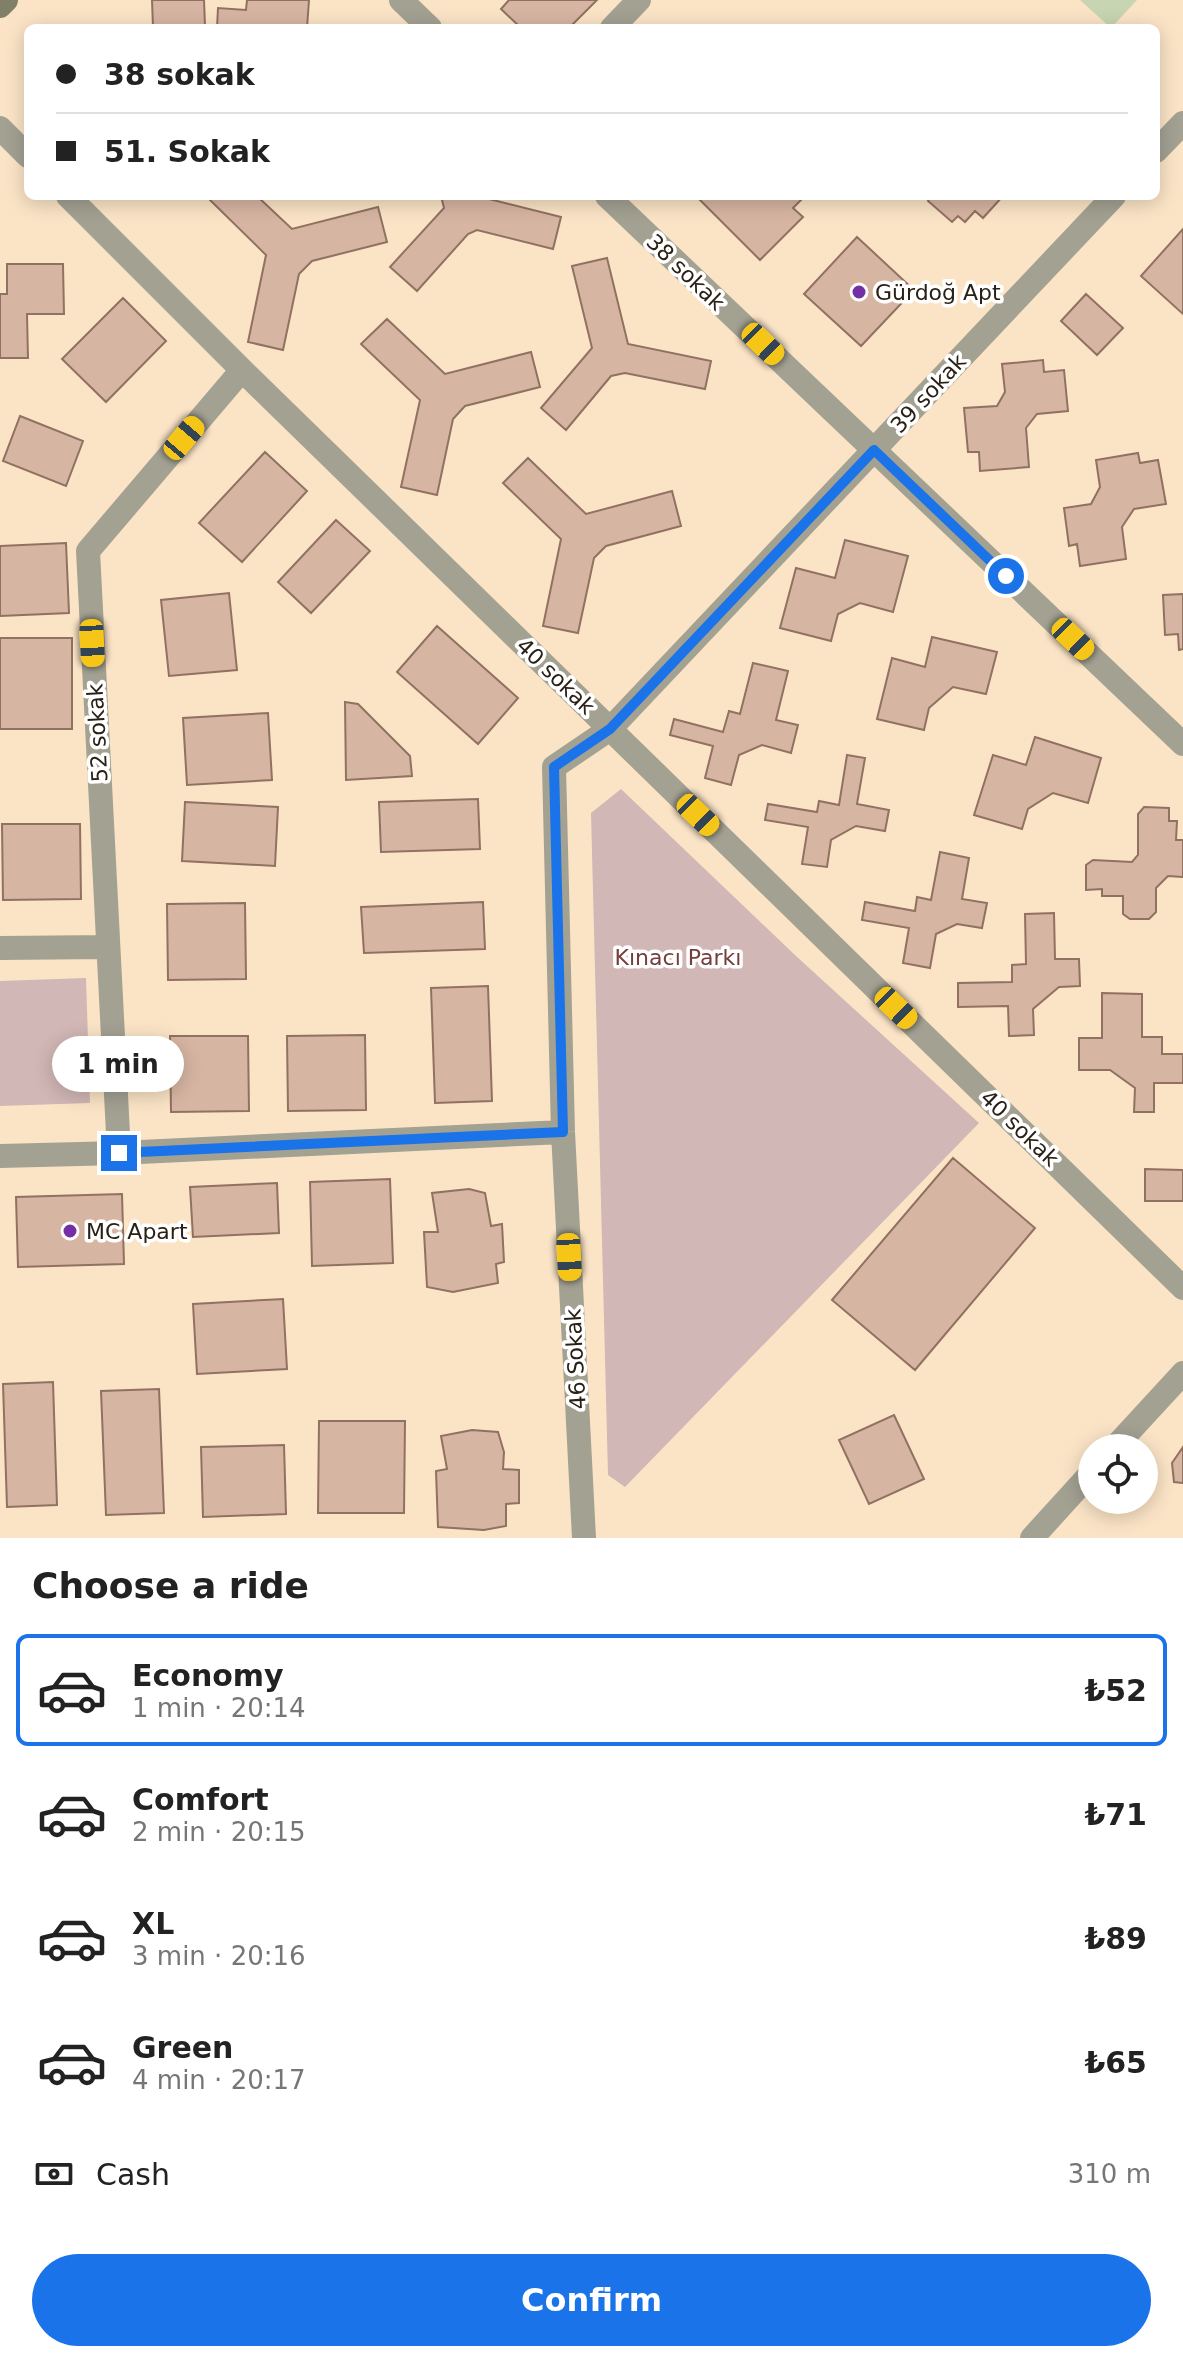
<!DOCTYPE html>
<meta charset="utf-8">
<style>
:root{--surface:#fff;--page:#f2f2f2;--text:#222;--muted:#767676;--line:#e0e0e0;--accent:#1a73e8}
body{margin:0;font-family:"DejaVu Sans",sans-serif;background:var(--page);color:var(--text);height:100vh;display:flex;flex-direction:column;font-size:30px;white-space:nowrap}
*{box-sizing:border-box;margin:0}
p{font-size:26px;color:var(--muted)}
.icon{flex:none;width:44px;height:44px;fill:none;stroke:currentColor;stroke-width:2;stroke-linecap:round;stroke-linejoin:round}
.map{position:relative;height:1538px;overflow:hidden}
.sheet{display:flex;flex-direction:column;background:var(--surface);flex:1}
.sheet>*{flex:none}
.top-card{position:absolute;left:24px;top:24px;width:1136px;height:176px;border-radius:12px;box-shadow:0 4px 20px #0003;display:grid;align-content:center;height:176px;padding:0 32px;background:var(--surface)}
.buttons{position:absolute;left:1078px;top:1434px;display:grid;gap:16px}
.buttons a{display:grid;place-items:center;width:80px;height:80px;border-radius:50%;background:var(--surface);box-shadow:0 4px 20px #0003;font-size:40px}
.end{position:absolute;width:36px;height:36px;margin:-18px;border:10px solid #1a73e8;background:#fff;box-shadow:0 0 0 4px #fff}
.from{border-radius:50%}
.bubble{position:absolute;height:56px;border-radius:28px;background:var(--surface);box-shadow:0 4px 20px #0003;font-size:26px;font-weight:700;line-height:56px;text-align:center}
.car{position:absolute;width:24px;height:48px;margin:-24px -12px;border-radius:10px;box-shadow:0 0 6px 2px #0007;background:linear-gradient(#f5c518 24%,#345 0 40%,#f5c518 0 76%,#345 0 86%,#f5c518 0)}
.top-card b{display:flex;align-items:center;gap:28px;height:76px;font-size:30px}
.top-card b+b{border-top:2px solid var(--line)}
.top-card i{width:20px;height:20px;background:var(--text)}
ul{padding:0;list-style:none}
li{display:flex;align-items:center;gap:24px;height:112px;margin:0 16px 12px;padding:0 16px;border:4px solid transparent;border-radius:12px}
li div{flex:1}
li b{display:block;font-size:30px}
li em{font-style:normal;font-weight:700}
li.selected{border-color:var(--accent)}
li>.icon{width:72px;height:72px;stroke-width:1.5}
h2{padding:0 32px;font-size:36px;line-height:96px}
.pay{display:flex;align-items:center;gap:20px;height:88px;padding:0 32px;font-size:30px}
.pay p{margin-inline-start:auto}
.cta{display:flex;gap:16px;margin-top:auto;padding:16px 32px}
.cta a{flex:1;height:92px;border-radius:48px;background:var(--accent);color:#fff;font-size:32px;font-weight:700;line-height:92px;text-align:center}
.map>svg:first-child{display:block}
</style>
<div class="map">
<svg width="1183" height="1538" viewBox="0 0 1183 1538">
<rect width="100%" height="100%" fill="#fbe4c6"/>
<path fill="#d1b7b5" d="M621,789L796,956L979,1123L625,1487L608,1475L591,813Z
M86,978L90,1103L0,1106V981Z"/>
<path fill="#c7d5b2" d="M1080,0H1137L1111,28Z"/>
<path fill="#d7b5a3" stroke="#917161" stroke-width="2" d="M152,0H204L205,26L153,27Z
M247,0H309L307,28H217L218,8L246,10Z
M509,0H597L569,28H521L501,9Z
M212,196H257L292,229L378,207L387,242L312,261L299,274L283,350L248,342L266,255L209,199Z
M441,196H477L561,217L553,249L477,230L468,234L417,291L390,267L444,208Z
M696,196H805L793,208L803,217L760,260Z
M932,196H1003L983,218L975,211L965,222L958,216L952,222L928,201Z
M1183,229V314L1141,276Z
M857,237L914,290L861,346L804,294Z
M607,258L628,344L711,361L705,389L625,373L611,376L566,430L541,408L592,348L572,266Z
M7,264H63L64,314H27L28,358H0V294H7Z
M1086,294L1123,328L1097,355L1061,321Z
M123,298L166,341L106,402L62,359Z
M387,319L445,374L531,352L540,387L465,406L453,419L437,495L401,487L420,400L361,344Z
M1043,360L1044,372L1064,370L1068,411L1037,414L1026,428L1029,467L980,471L979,452H968L964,408L997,406L1005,392L1002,364Z
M20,416L83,441L66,486L3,461Z
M265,452L307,491L242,562L199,523Z
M1138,453L1140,463L1158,460L1166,504L1134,509L1122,527L1126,559L1080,566L1077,544L1069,546L1064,508L1091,504L1100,487L1096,460Z
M528,458L586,514L672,491L681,526L606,546L594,558L578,633L543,626L561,539L503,483Z
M336,520L370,551L311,613L278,582Z
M845,540L908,556L893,612L860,603L838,614L831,641L780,628L796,568L835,578Z
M66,543L69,613L0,616V546Z
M229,593L237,670L169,676L161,600Z
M1183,594V649L1179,650L1178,634L1165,635L1163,595Z
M437,626L518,698L478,744L397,672Z
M932,637L997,652L986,694L953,687L929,708L924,730L877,719L892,658L925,667Z
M0,638H72V729H0Z
M753,663L788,671L776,720L798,725L791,753L762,745L739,755L731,785L705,778L713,746L670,735L674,719L723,732L729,711L740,714Z
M345,702L358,704L410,756L412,776L346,780Z
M268,713L272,780L187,785L183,718Z
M1035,737L1101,758L1088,803L1053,793L1028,809L1022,829L974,815L993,755L1026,765Z
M847,755L865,758L857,804L889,810L885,831L856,826L831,840L827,867L802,864L808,827L765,820L768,804L817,812L819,801L839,805Z
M478,799L480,849L381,852L379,802Z
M185,802L278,807L275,866L182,861Z
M1144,807L1169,808V821H1177L1176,840H1183V877L1168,876L1156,888V912L1149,919H1130L1123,914V896H1102V889L1086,890V865L1093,860L1132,862L1138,855V814Z
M2,824H80L81,899L3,900Z
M940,852L969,858L962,899L987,903L982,928L957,924L936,934L930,968L903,963L909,928L862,920L865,902L915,911L917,897L931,900Z
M483,902L485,949L364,953L361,907Z
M245,903L246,979L168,980L167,904Z
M1054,913L1055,959H1079L1080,986L1059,987L1033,1009L1034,1035L1009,1036L1008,1006L958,1007V983L1012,982V965L1026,964L1025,914Z
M488,986L492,1101L435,1103L431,988Z
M1102,993L1142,994V1037H1162V1054H1183V1083H1154V1112H1134L1135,1088L1110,1070H1079V1038H1102Z
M365,1035L366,1110L288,1111L287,1036Z
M170,1036H248L249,1111L171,1112Z
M953,1158L1035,1228L915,1370L832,1300Z
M1145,1169L1183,1170V1201H1145Z
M390,1179L393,1263L312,1266L310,1182Z
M277,1183L279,1233L193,1237L190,1187Z
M469,1189L485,1193L491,1226L502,1224L504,1262L496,1264L498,1283L453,1292L427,1287L424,1232H438L432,1193Z
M122,1194L124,1264L18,1267L16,1197Z
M283,1299L287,1369L197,1374L193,1304Z
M53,1382L57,1505L7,1507L3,1384Z
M159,1389L164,1513L106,1515L101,1391Z
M894,1415L924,1479L869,1504L839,1440Z
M319,1421H405L404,1513H318Z
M472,1430L498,1432L504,1452L503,1469L519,1470V1503L506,1504V1526L484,1530L438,1527L436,1471L447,1469L441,1436Z
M284,1445L286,1514L203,1517L201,1447Z
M1183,1447V1483L1174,1482L1172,1463Z"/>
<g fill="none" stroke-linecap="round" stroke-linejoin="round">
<path stroke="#a3a192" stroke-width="24" d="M401,0L430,28
M612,28L639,0
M0,128L28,156
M1156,151L1183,123
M68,196L242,370L1183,1288
M607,196L1183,744
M0,948L108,947
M119,1153L88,551L242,370
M0,1156L119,1153L563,1132
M1114,1448L1183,1373
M584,1538L563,1132L554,767L610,729L1114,196
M1032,1538L1092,1472"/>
<path stroke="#827f69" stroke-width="24" d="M0,6L6,0"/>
</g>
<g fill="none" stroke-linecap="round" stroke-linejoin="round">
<path stroke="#1a73e8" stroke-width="10" d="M119,1153L563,1132L554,767L610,729L874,450L1006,576"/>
</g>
<g fill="#732fa3" stroke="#fff" stroke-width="3">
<circle cx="859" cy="292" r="8"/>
<circle cx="70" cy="1231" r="8"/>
</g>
<g text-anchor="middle" stroke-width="7" stroke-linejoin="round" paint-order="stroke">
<g font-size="22" fill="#292116" stroke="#fff">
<text transform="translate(686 272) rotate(44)" y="8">38 sokak</text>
<text transform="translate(928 393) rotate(-47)" y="8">39 sokak</text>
<text transform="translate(556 676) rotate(44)" y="8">40 sokak</text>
<text transform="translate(97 733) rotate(-93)" y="8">52 sokak</text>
<text transform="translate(1020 1128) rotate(44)" y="8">40 sokak</text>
<text transform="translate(575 1359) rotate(-93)" y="8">46 Sokak</text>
</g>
<g font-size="22" fill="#292116" stroke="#fff" text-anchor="start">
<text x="875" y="300">Gürdoğ Apt</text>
<text x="86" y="1239">MC Apart</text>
</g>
<g font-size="22" fill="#763d3a" stroke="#fff">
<text x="678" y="965">Kınacı Parkı</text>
</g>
</g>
</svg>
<div class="buttons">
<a><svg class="icon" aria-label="locate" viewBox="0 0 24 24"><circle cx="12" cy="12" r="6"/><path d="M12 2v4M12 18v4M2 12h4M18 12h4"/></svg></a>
</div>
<i class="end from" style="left:1006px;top:576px"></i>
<i class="end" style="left:119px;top:1153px"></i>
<div class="bubble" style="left:52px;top:1036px;width:132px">1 min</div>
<i class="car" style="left:763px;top:344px;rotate:134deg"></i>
<i class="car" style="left:184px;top:438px;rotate:40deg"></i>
<i class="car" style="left:1073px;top:639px;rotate:134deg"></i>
<i class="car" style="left:92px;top:643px;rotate:177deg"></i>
<i class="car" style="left:698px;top:815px;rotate:134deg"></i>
<i class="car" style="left:896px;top:1008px;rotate:134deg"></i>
<i class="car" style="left:569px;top:1257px;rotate:177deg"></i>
<div class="top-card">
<b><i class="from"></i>38 sokak</b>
<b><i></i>51. Sokak</b>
</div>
</div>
<section class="sheet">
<h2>Choose a ride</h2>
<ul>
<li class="selected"><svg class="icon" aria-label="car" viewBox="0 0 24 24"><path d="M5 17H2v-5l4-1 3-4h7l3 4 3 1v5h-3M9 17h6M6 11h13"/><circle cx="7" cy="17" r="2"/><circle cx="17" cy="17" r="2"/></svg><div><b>Economy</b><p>1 min · 20:14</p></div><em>₺52</em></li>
<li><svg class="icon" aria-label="car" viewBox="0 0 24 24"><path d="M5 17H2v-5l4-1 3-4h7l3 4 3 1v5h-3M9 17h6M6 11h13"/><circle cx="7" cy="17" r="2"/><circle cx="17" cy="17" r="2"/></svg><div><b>Comfort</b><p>2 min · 20:15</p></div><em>₺71</em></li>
<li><svg class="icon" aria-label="car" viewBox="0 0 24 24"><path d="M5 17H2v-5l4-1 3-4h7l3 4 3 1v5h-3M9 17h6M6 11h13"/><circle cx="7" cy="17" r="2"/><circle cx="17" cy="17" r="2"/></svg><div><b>XL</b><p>3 min · 20:16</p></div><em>₺89</em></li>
<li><svg class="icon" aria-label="car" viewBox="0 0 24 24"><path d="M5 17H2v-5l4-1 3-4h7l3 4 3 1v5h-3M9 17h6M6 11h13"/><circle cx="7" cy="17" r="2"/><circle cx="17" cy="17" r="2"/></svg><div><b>Green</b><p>4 min · 20:17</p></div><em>₺65</em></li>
</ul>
<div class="pay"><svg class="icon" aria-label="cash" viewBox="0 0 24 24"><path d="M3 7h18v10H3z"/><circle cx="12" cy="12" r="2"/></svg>Cash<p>310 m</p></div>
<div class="cta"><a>Confirm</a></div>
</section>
